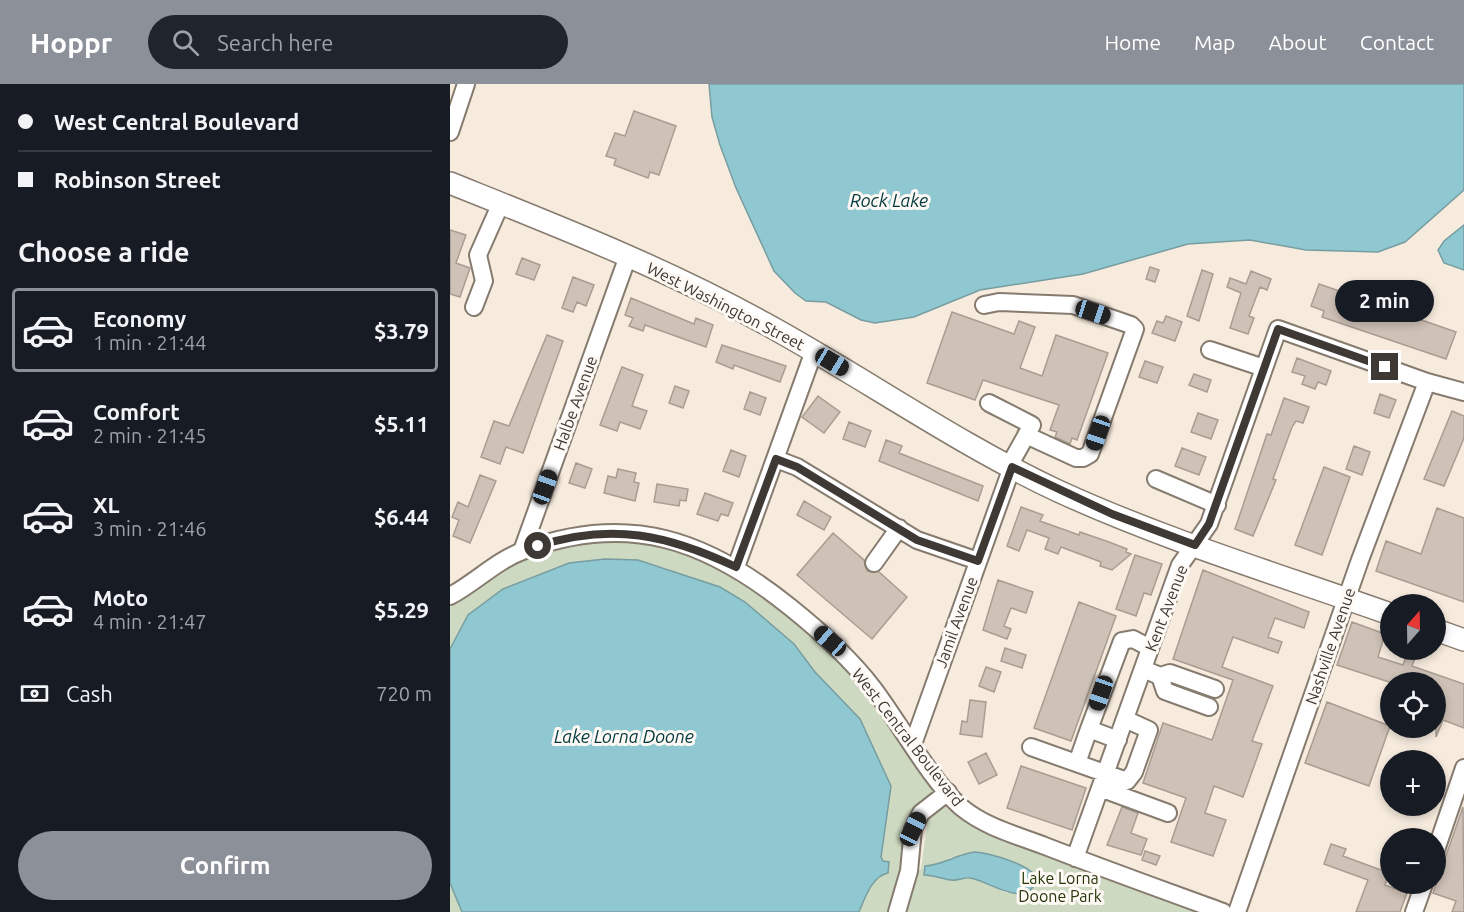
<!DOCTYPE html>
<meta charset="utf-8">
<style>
:root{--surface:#171b24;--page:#20242c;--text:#f1f3f6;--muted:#9ea1a6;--line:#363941;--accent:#8c9099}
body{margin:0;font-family:Ubuntu,sans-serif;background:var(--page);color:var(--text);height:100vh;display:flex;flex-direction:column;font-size:22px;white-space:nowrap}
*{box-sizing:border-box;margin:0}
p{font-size:20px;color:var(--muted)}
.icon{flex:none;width:33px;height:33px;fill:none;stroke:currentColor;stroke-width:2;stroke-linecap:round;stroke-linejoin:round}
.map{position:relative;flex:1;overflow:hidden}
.side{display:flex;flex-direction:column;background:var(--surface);width:450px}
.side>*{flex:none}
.banner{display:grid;align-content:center;height:132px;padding:0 18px;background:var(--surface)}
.needle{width:39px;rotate:20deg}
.tools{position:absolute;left:930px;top:510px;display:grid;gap:12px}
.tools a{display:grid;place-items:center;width:66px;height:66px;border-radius:50%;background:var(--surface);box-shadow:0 3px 9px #0003;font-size:30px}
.end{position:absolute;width:27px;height:27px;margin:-14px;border:8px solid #3e3934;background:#fff;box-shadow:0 0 0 3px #fff}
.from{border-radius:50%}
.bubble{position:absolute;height:42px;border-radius:21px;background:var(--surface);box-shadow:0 3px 9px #0003;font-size:20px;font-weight:600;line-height:42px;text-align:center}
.car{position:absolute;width:18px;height:36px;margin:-18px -9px;border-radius:8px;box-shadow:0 0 4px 2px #0007;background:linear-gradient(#222 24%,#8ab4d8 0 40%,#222 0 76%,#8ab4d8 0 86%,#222 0)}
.banner b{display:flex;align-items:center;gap:21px;height:57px;font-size:22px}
.banner b+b{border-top:2px solid var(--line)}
.banner i{width:15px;height:15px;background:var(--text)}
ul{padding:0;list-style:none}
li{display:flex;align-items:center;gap:18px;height:84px;margin:0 12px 9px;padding:0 6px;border:3px solid transparent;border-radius:6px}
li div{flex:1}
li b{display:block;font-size:22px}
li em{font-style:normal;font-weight:600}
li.on{border-color:var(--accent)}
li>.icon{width:54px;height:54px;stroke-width:1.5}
h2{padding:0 18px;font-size:27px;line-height:72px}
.pay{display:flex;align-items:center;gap:15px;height:66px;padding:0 18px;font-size:22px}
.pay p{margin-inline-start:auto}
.button{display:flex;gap:12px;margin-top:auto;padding:12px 18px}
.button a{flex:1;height:69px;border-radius:36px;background:var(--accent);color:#fff;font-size:24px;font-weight:600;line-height:69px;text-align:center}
header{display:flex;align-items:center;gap:36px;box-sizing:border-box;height:84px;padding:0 30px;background:var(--accent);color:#fff}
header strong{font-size:28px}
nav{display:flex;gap:33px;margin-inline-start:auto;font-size:21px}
.search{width:420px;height:54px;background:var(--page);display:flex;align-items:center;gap:15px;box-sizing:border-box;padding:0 21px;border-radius:33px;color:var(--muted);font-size:22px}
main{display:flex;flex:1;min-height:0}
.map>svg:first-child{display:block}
</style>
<header>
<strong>Hoppr</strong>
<div class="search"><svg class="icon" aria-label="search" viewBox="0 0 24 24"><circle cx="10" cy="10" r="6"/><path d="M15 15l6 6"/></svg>Search here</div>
<nav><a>Home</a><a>Map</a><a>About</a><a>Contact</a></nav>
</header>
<main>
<section class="side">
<div class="banner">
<b><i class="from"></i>West Central Boulevard</b>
<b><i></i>Robinson Street</b>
</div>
<h2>Choose a ride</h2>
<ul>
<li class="on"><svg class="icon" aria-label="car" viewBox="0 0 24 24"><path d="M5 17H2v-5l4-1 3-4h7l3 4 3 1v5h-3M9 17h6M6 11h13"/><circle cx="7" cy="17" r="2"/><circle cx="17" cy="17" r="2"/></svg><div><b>Economy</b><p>1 min · 21:44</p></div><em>$3.79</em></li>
<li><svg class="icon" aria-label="car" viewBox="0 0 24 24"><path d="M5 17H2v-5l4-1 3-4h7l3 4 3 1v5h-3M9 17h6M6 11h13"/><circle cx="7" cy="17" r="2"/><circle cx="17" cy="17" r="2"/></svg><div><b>Comfort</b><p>2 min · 21:45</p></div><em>$5.11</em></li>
<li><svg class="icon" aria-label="car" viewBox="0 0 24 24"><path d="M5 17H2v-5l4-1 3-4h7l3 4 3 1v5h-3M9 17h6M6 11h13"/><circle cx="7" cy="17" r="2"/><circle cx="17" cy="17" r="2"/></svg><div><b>XL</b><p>3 min · 21:46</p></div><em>$6.44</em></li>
<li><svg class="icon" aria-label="car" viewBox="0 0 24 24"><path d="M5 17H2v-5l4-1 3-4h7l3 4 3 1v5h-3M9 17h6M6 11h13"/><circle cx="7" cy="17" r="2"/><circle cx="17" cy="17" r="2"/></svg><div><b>Moto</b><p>4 min · 21:47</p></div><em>$5.29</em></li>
</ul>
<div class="pay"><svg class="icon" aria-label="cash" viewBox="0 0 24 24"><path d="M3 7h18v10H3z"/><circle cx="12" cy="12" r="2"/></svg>Cash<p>720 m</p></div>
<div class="button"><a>Confirm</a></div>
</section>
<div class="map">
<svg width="1014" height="828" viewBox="0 0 1014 828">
<rect width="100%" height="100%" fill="#f7ebde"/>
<path fill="#cdd9c0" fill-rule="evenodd" d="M173,456L214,462L253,476L309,508L394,581L434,632L486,710L453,783L441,828H409C415,814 422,793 438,789V778L433,777L431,773L441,702L410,635L365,588L344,560L219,485L188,476L155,475L34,520L18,531L0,565V523C15,512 29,499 45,489C86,463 125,458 173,456Z
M493,722L535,748L748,828H452L461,794L471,785L478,734ZM501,773L558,777L576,784L557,809L518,793L508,796L474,791L475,782L489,781Z
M0,799L12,828H0Z"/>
<path fill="#8fc8d0" stroke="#779da1" stroke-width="1.5" d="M259,0H1014V106L955,158L928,168L856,166L800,156L738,160L633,190L530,206L464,233L425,239L411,236L376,218L356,217L345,209L324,187L286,104L270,61L262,33Z
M1014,141V186L994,179L988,166L994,157Z
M155,475L188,476L270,503L295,518L344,560L365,588L410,635L441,702L431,773L433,777L439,778L438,789C422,792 415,814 409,828H12L0,799V565L18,531L53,505L119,479Z
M525,768C539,769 583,781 587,795C577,828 535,795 520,794C514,793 508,797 501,796C492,795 484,791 474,791L475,782C493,781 507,770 525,768Z"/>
<path fill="#cec1b6" stroke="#a99d92" stroke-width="1.5" d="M184,27L226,42L209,91L200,88L198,94L164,81L166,75L156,72L165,49L175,52Z
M0,146L16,151L6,179L20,184L10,213L0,210Z
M72,174L90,181L84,196L66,190Z
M700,183L709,186L705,198L696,195Z
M752,186L763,190L749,237L737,232Z
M801,187L821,195L817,206L810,203L799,232L804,234L798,250L780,244L791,209L777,203L780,194L796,200Z
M123,193L144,201L136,222L127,218L123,228L112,224Z
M869,200L898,210L895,218L917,226L920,218L1006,248L996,275L872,233L874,227L861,222Z
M181,214L244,240L246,234L263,241L256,263L195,241L193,247L179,242L183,234L175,231Z
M502,228L564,250L569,237L585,243L570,284L592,292L606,251L658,269L627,356L622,354L620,360L605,353L607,348L600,346L609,321L533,296L525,316L477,299Z
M716,232L732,238L725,257L702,249L707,237L713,239Z
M97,251L113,257L73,369L56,363L50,380L31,373L44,337L59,342Z
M272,261L336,282L330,298L284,281L283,285L266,278Z
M847,274L881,287L876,301L868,298L865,305L852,300L855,292L842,288Z
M695,277L713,283L707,299L689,293Z
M172,283L193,291L182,322L197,327L190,345L170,338L167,347L150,341Z
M744,290L761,296L757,308L739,301Z
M225,302L239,307L233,324L219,319Z
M300,308L316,314L310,331L294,325Z
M930,310L946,316L939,334L924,329Z
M368,312L390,328L374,349L352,333Z
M834,314L859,323L853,339L846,337L842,343L823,395L826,396L803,452L785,445L817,350L821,351Z
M1002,327L1014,332V354L994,402L974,395Z
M748,329L768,336L761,355L741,348Z
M399,338L421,347L415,363L393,355Z
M436,356L452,362L449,369L533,402L528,417L429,377Z
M904,362L920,368L912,391L896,385Z
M732,364L756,373L749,391L725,382Z
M281,366L296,372L289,393L273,387Z
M126,379L142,385L135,404L119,399Z
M874,383L900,393L872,471L845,461Z
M168,385L186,389L184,398L189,399L185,417L154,409L158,392L166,394Z
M30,391L46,397L20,459L3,452L9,436L2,433L8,418L18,423Z
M207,400L238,405L236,417L230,416L229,422L204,418Z
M255,409L283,419L278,432L271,430L268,437L247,430Z
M354,417L381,433L374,446L347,431Z
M571,423L593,431L590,437L629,451L630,448L659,458L677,465L676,468L681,470L662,486L650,482L651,478L611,463L608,470L595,465L599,454L577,446L569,467L557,462Z
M987,424L1014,434V518L926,487L936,457L971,470Z
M383,449L414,476L417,487L429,488L457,513L422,555L347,491Z
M685,471L712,480L701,511L694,509L686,532L666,525Z
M753,486L859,528L854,544L825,534L818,553L832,558L828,569L783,553L772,583L823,602L802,657L812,660L793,713L764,702L755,729L776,736L763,772L721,758L736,714L693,699L713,639L762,656L783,596L723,575Z
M548,496L583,508L576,529L561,524L554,542L561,545L557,555L533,546Z
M629,518L666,532L621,657L584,644Z
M902,538L935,550L928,573L953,581L958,566L967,569L962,582L1014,600V644L993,636L986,653V598H939L887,581Z
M555,564L576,571L572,584L551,577Z
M536,583L551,588L544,608L529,602Z
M520,616L536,618L532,653L510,650L512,637L517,638Z
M877,618L940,642L919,702L855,679Z
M536,669L547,691L529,700L518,678Z
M571,682L636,704L622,746L557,724Z
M672,723L688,729L681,749L697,755L691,771L657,761Z
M1013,723L1014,828H1002L1006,817L983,809Z
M881,760L896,765L893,772L939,789L935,801L957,809L950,828H906L918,796L874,780Z
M695,767L710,772L706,781L692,776Z"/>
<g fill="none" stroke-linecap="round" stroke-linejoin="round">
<defs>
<path id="minor" d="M0,48L16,0
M534,221L549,218L623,221L681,241L685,245L640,370L633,374H626L576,351
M24,223L34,197L28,171L51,119
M760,266L814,284
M539,319L582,341L559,382
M326,375L347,383L467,456L528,477
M706,395L767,421
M72,467L178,172
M424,479L449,444
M286,483L364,267
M0,512C26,498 47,476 75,466C179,428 257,456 340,523C370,547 400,574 423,604C449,638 481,697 511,723C535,743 566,751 595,762C654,785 713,806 773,828
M693,585L710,592L720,589L765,605
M710,592L715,607L759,623
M668,656L639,645L672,557L683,555L700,564
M463,660L562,383
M581,663L677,697L684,688L699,646L675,635
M627,679L639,645
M650,704L718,729
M986,766L1014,684
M625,774L730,481L759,440L828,245L977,298L1014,308
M447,828L459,787L463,745L471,729L498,708
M787,828L910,476L977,298
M964,828L974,800"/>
<path id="major" d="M0,99C107,142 213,183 314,239C413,293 506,359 608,407C715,456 830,491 940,530
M986,546L1014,556"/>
</defs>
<use href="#minor" stroke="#867b6f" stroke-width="20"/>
<use href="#major" stroke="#867b6f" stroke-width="24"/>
<use href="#minor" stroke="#fff" stroke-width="16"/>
<use href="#major" stroke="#fff" stroke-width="21"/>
</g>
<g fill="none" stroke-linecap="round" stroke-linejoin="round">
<path stroke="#3e3934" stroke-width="8" d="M88,462C162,438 218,451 286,483L326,375L347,383L467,456L528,477L562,383L662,430L745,461L759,440L828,245L935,283"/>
</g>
<g text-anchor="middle" stroke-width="6" stroke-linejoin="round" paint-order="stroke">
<g font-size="16" fill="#3e3934" stroke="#fef9f4">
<text transform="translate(276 222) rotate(27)" y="6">West Washington Street</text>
<text transform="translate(125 319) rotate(-70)" y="6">Halbe Avenue</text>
<text transform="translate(716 524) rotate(-69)" y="6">Kent Avenue</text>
<text transform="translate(506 538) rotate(-70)" y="6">Jamil Avenue</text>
<text transform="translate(880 562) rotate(-71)" y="6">Nashville Avenue</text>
<text transform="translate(458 653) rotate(52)" y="6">West Central Boulevard</text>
</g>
<g font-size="16" fill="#25370a" stroke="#fef9f4">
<text x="610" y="800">Lake Lorna<tspan x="610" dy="18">Doone Park</tspan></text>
</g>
<g font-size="18" font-style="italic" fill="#00383f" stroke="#fef9f4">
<text x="439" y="123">Rock Lake</text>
<text x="174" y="659">Lake Lorna Doone</text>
</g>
</g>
</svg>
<div class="tools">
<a><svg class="needle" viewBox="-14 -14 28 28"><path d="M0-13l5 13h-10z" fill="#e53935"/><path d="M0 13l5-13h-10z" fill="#9ea1a6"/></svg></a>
<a><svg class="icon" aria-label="locate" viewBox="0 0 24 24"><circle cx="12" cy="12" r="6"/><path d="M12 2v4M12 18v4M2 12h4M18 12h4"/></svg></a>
<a>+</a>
<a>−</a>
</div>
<i class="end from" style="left:88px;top:462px"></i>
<i class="end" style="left:935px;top:283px"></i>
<div class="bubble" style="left:885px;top:196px;width:99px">2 min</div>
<i class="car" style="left:643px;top:228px;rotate:108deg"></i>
<i class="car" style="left:382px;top:278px;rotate:121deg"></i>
<i class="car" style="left:648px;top:349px;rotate:199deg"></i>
<i class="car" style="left:95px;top:403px;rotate:20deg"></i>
<i class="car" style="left:380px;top:557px;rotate:311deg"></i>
<i class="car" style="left:651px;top:609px;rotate:199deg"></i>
<i class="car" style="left:463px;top:745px;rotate:26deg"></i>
</div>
</main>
